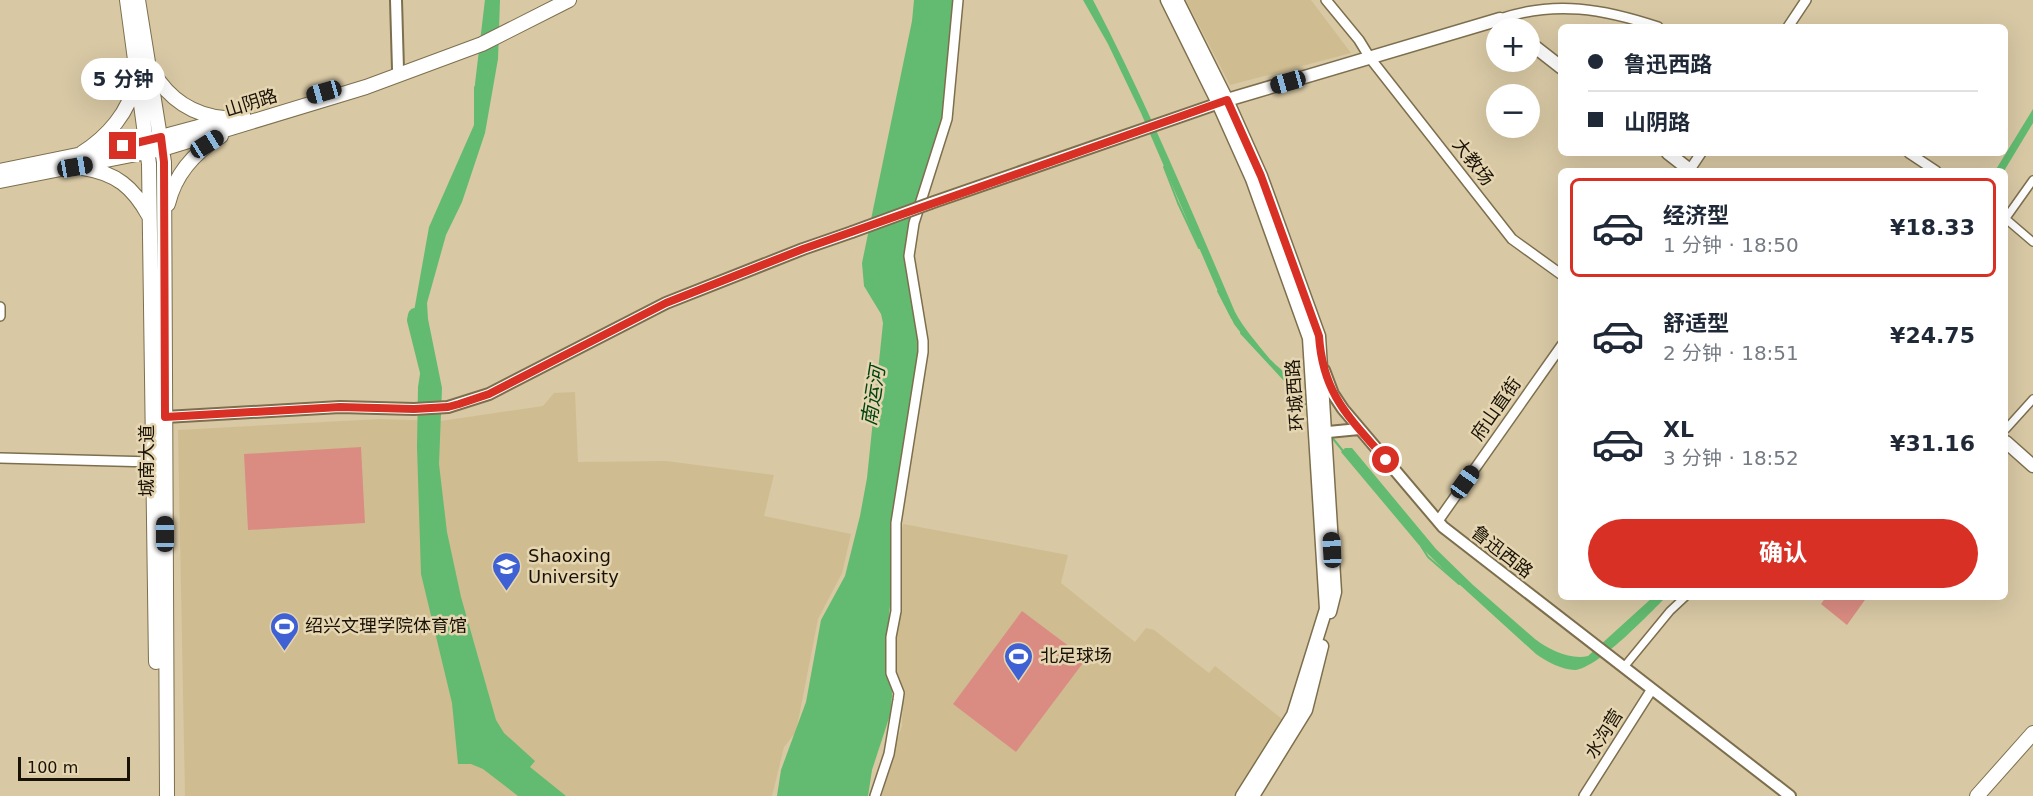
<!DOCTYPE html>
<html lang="zh">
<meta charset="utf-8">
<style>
:root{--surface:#fff;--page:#f2f2f3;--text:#1f2937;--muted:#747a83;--line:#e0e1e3;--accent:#d93025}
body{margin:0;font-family:"DejaVu Sans","Noto Sans SC",sans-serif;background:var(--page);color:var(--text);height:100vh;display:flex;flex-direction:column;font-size:22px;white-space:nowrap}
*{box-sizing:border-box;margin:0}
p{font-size:20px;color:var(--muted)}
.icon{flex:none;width:33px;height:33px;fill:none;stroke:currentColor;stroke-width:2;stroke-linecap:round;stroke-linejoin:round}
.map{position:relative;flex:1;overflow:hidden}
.side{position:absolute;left:1558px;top:168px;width:450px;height:432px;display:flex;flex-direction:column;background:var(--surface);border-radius:9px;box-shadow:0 6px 24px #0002}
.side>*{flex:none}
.guide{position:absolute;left:1558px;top:24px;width:450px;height:132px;border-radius:9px;box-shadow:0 6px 24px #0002;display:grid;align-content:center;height:132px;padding:0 30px;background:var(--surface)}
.fabs{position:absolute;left:1486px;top:18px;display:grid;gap:12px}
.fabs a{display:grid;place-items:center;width:54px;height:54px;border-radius:50%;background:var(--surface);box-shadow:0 6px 24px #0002;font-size:30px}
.scale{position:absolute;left:18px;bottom:15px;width:112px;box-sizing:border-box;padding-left:6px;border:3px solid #181206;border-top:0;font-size:16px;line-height:21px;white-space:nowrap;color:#181206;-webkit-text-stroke:4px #e5d5b1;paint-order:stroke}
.end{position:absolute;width:27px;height:27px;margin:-14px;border:8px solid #d93025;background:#fff;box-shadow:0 0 0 3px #fff}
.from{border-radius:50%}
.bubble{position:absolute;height:42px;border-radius:21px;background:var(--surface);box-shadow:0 6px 24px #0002;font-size:20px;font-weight:700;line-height:42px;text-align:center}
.car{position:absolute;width:18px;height:36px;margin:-18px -9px;border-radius:8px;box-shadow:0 0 4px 2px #0007;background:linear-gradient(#222 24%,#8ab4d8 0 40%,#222 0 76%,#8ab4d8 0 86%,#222 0)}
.guide b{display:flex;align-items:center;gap:21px;height:57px;font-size:22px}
.guide b+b{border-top:2px solid var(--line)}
.guide i{width:15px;height:15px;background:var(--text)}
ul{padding:10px 0 0;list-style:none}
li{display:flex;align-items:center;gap:18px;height:99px;margin:0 12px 9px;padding:0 18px;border:3px solid transparent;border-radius:9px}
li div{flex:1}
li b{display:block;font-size:22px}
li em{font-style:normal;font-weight:700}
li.selected{border-color:var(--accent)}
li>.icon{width:54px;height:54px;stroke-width:1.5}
.button{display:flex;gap:12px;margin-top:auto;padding:12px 30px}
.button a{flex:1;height:69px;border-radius:36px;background:var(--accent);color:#fff;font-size:24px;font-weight:700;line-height:69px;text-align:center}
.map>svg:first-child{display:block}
</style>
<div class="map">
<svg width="2033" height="796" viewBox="0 0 2033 796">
<rect width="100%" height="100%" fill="#d8c8a4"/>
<path fill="#cfbd91" d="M1186,0H1311L1351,53L1230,85Z
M575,392L578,462L666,461L774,475L764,516L851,534L842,573L818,619L796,732L784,747L772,796H185L178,430L380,419L441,421L543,406L554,393Z
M903,524L1068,555L1061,583L1135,642L1146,628L1154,630L1209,673L1215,666L1282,719L1233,796H882L889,764L902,726L903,693L893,666L900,610L899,544Z"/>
<path fill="#da8c82" d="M361,447L365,523L248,530L244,454Z
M1826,597H1867L1847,625L1821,604Z
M1022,611L1086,659L1016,752L953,704Z"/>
<path fill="#62bb70" d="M492,0H500L498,59L485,133L462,202L446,235L427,303L428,319L442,388L439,464L447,532L461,597L496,720L504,733L535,761L530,767L566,796H518L483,769L471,764H458L452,703L421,574L417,447L418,387L423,354L413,317L429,227L474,125V87L487,63Z
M914,0H956L945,113L910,245L922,328L889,615L892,696L890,715L872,770L868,796H777L781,770L806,702L821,620L845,576L860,516L867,478L883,323L881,314L864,286L862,263L912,21Z
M1083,0H1093C1146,101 1190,207 1235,312C1244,329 1257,343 1269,358C1284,375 1298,377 1300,403L1296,404L1287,382L1244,337L1234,324L1216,287L1141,113L1108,44Z
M2033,109V123L2004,171H1995Z
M1345,448H1352L1436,549L1473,585L1535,639C1549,650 1571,660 1588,656L1653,597H1666C1649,614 1598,668 1575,670C1562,670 1546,661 1536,654L1448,574L1419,545L1341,452Z"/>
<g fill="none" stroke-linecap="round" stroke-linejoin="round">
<path stroke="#62bb70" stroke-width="2" d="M1164,167L1178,203L1199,248
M1218,291L1232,318
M1241,333L1290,386
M1300,397L1309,409
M1330,435L1343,451
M1421,546L1428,557L1459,584"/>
<path stroke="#62bb70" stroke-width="14" d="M482,84L492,0
M415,315L414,320L427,372"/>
<defs>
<path id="pedestrian" d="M2006,218L2033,180
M2006,219L2033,242
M2006,429L2033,399
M1624,667L1670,611L1685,597"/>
<path id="minor" d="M1326,0L1359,40L1370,58L1512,239L1562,275
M1500,19C1555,0 1604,9 1658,27
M1788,27L1806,0
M1909,153L1936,171
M1689,171L1701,153
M0,307V316
M0,458L153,462
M1438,521L1562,345
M875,796L889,754L898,700L899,693L891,673V637L896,611V523L923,352V341L909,256L914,223L947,119L958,0
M1584,796L1652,689"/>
<path id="tertiary" d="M396,0L398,69
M931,203L1225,101
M1324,370L1333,394L1343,409L1443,527L1790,796
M165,417L340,407L414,409L448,407L489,394L666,303L803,249L852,232
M1318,433L1359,429"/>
<path id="secondary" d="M1167,0L1218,103L1252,179L1309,338L1326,609L1293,715L1242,796
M1177,0L1227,100L1261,176L1319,336L1335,592L1330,612
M1530,43L1562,68
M1227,100L1500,19L1512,28
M1668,153L1691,171
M2006,442L2033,466
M1253,796L1306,710L1322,646"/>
<path id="primary" d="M127,0L149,164L156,662
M138,0L164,162L167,796
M153,72C169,99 193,115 224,118
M82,153C107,137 130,112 135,81
M83,168C116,173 133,187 149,216
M0,171L146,141L243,115
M0,181L162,149L366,87L482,44L569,0
M168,204C175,174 195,152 221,136
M1977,796L2033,733"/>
</defs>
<use href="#pedestrian" stroke="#7d6f4d" stroke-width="10"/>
<use href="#minor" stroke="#7d6f4d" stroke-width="12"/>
<use href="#tertiary" stroke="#7d6f4d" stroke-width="14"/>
<use href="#secondary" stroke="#7d6f4d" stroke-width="15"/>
<use href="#primary" stroke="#7d6f4d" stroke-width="16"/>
<use href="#pedestrian" stroke="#fff" stroke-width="7"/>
<use href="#minor" stroke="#fff" stroke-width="9"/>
<use href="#tertiary" stroke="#fff" stroke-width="10"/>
<use href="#secondary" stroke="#fff" stroke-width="12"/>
<use href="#primary" stroke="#fff" stroke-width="14"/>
<defs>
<path id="tertiary-bridge" d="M852,232L931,203"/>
</defs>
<use href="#tertiary-bridge" stroke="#7d6f4d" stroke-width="14" stroke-linecap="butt"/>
<use href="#tertiary-bridge" stroke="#fff" stroke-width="10"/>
</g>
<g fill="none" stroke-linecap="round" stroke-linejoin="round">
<path stroke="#d93025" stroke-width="8" d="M123,146L161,137L164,162L165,417L340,407L414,409L448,407L459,404L489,394L666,303L803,249L1227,100L1261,176L1319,336C1323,395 1349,417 1386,460"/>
</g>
<defs>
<symbol id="university-pin" viewBox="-11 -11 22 30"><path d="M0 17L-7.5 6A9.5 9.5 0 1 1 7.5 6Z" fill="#4061d3" stroke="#e5d5b1"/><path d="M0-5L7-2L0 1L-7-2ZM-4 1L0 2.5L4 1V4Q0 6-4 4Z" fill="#fff"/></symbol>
<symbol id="stadium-pin" viewBox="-11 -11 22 30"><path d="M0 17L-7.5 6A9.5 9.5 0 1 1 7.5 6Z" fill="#4061d3" stroke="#e5d5b1"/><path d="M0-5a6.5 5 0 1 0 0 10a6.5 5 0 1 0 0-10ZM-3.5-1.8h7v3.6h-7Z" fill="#fff"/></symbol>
</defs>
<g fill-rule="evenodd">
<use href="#university-pin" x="490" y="550" width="33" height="45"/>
<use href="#stadium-pin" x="268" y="610" width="33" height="45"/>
<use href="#stadium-pin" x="1002" y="640" width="33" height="45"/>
</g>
<g text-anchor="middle" stroke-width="5" stroke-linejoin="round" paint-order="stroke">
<g font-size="18" fill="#181206" stroke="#e5d5b1">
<text transform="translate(251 103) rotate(-17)" y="6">山阴路</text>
<text transform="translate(1473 162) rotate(52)" y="6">大教场</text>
<text transform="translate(1295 395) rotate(-94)" y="6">环城西路</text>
<text transform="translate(1496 409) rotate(-55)" y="6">府山直街</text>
<text transform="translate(147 461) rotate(-90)" y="6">城南大道</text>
<text transform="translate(1502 552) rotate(38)" y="6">鲁迅西路</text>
<text transform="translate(1604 734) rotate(-58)" y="6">水沟营</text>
</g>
<g font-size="18" fill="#181206" stroke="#e5d5b1" text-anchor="start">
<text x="528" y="562">Shaoxing<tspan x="528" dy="21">University</tspan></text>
<text x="305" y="632">绍兴文理学院体育馆</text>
<text x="1040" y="662">北足球场</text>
</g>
<g font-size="20" font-style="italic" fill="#004414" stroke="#e5d5b1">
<text transform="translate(873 396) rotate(-81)" y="7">南运河</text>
</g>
</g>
</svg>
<div class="fabs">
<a>+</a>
<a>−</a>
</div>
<div class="scale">100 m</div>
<i class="end from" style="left:1386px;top:460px"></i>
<i class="end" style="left:123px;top:146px"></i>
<div class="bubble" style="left:81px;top:58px;width:84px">5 分钟</div>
<i class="car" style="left:1288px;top:82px;rotate:254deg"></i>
<i class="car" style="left:324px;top:92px;rotate:254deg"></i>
<i class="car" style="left:207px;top:144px;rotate:58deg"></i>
<i class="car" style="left:75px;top:167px;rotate:80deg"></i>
<i class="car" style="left:1465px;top:482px;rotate:35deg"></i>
<i class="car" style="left:165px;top:534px;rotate:0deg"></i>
<i class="car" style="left:1332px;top:550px;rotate:357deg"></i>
<div class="guide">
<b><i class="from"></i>鲁迅西路</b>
<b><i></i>山阴路</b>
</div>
<section class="side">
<ul>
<li class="selected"><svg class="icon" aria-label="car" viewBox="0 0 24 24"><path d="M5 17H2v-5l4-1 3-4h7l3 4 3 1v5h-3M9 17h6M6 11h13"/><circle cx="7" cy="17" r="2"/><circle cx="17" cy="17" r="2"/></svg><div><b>经济型</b><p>1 分钟 · 18:50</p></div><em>¥18.33</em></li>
<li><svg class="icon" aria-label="car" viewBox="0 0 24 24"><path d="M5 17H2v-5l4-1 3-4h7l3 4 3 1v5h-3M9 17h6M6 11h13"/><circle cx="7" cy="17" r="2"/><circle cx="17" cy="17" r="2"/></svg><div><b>舒适型</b><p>2 分钟 · 18:51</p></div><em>¥24.75</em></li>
<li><svg class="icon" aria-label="car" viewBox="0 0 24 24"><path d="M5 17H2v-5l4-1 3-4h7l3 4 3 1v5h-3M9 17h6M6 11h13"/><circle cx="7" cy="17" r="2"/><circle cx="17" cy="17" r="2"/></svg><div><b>XL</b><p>3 分钟 · 18:52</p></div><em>¥31.16</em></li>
</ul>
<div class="button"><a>确认</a></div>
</section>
</div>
